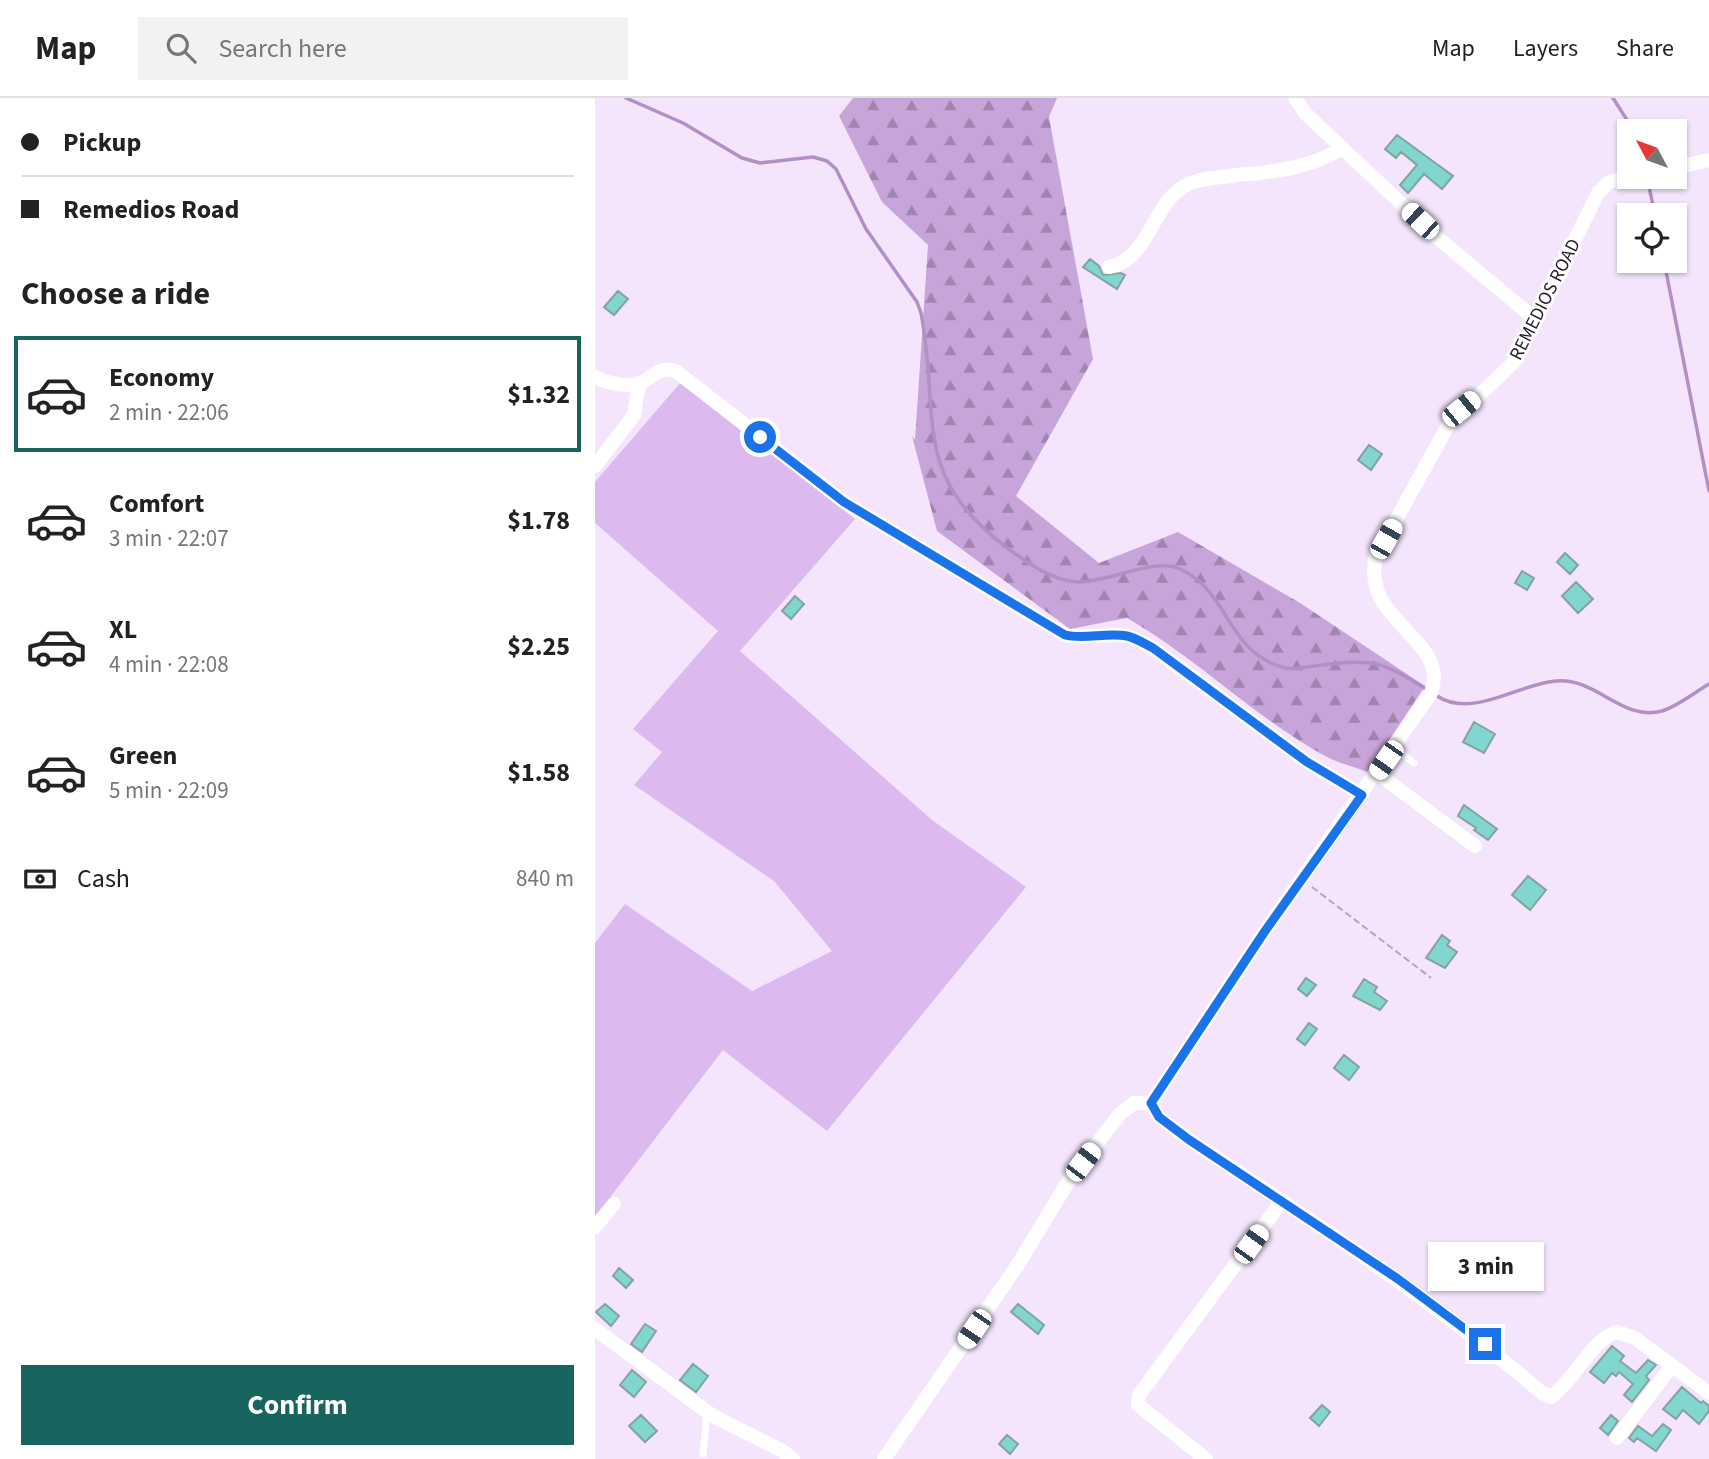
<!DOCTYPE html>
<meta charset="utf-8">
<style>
:root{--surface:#fff;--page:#f2f2f2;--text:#222;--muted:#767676;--line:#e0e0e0;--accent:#186560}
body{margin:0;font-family:"Source Sans 3",sans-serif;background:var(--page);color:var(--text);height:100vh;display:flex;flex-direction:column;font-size:26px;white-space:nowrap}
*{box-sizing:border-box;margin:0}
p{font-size:23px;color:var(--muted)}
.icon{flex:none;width:38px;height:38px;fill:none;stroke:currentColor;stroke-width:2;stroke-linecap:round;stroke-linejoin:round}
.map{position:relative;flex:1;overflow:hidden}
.panel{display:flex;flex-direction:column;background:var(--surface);width:595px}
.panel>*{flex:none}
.guide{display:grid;align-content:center;height:154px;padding:0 21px;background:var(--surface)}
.needle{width:46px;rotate:311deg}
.fabs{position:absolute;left:1022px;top:21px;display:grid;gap:14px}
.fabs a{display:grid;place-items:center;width:70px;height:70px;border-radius:0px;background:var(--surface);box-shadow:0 2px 5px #0004;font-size:35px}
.end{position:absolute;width:32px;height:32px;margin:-16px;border:9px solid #1a73e8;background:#fff;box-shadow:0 0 0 4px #fff}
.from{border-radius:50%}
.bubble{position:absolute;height:49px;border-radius:0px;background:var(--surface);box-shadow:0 2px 5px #0004;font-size:23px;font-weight:700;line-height:49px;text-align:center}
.car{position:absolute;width:21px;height:42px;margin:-21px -10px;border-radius:9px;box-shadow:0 0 5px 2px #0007;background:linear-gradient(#fff 24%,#345 0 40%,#fff 0 76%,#345 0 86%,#fff 0)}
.guide b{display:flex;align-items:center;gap:24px;height:66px;font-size:26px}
.guide b+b{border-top:2px solid var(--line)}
.guide i{width:18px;height:18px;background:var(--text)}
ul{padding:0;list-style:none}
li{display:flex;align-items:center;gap:21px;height:116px;margin:0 14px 10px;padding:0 7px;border:4px solid transparent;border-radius:0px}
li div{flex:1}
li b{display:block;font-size:26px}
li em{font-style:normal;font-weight:700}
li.active{border-color:var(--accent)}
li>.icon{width:63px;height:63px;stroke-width:1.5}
h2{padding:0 21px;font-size:32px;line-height:84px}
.pay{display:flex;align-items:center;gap:18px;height:77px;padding:0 21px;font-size:26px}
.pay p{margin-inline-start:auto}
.action{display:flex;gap:14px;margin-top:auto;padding:14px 21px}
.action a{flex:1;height:80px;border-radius:0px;background:var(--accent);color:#fff;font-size:28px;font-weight:700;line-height:80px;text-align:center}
header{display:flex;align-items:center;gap:42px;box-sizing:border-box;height:98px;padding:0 35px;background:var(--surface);border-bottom:2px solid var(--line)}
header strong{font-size:33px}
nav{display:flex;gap:38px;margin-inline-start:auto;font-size:24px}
.search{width:490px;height:63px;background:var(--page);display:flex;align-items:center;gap:18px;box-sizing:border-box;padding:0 24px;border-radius:0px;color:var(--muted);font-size:26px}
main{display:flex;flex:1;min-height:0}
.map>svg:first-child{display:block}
</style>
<header>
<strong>Map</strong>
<div class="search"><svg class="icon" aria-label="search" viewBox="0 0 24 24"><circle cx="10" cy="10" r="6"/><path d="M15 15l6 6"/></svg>Search here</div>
<nav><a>Map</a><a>Layers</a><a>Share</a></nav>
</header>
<main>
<section class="panel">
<div class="guide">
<b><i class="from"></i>Pickup</b>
<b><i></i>Remedios Road</b>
</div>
<h2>Choose a ride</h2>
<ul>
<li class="active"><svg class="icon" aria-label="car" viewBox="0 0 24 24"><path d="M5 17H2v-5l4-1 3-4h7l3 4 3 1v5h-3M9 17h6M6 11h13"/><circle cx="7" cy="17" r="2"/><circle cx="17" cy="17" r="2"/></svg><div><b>Economy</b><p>2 min · 22:06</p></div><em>$1.32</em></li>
<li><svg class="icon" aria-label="car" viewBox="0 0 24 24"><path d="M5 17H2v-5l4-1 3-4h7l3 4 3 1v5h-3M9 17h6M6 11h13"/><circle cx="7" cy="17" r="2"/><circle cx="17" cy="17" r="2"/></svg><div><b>Comfort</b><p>3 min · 22:07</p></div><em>$1.78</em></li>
<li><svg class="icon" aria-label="car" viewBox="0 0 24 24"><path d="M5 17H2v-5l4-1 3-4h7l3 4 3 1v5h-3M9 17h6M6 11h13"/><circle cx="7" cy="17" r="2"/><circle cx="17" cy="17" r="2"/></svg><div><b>XL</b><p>4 min · 22:08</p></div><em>$2.25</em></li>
<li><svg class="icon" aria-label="car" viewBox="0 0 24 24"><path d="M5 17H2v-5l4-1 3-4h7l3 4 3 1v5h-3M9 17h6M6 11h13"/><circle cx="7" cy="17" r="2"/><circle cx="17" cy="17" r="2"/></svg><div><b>Green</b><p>5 min · 22:09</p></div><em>$1.58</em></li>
</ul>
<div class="pay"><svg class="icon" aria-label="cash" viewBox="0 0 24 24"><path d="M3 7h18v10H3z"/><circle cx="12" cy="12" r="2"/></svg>Cash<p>840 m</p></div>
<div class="action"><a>Confirm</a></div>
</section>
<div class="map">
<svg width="1114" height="1361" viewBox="0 0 1114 1361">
<defs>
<pattern id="forest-firs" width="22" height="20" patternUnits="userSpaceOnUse" patternTransform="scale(1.75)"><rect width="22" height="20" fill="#c7a4da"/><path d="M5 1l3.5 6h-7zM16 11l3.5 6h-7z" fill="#a185b1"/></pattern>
</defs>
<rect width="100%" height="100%" fill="#f4e5fc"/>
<path fill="#dcb9ee" d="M86,284L260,421L145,553L337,722L431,789L232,1033L128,952L0,1119V845L30,806L157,893L237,853L179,783L39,687L67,654L38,631L123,533L0,425V384Z"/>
<path fill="url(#forest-firs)" d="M258,0H462L454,19L498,261L421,398L504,465L583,434L705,505L830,588L773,674C759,669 744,665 732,659C660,620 602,560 532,520L475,531L342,433L317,338L320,342L333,147L287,104L244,18Z"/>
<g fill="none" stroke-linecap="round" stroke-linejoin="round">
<path stroke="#b28fc4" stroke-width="3.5" d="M31,0L88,25L147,60L165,65L218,59L232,63L241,71L271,131L322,204L326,215C346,321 314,378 415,452C434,466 457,482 482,484C513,485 558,459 585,471C635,493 631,555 690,570C701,572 716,568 727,567C779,561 787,563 831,591
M1018,0L1039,33
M1052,79L1060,117
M1069,163L1114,393
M842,598C877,621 923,586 961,583C1001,579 1027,624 1067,613C1083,608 1100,594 1114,586"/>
</g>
<path fill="#81d7cf" stroke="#84a29f" stroke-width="2" d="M802,37L858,78L847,91L829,76L813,95L805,87L822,67L806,54L801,60L790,51Z
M495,161L504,168L508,177L526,175L530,177L522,191L488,169Z
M23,193L33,201L19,217L9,209Z
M774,347L787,356L776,372L763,362Z
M970,455L983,467L975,476L962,464Z
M927,473L939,480L932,492L920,485Z
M981,484L998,501L983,515L967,498Z
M200,498L209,506L196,521L187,513Z
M879,624L900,636L889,655L868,644Z
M869,707L902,731L893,742L879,732L881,730L863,718Z
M933,778L951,792L935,812L917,797Z
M847,837L855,843L852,847L862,854L850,870L831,860Z
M711,880L721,887L712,898L703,891Z
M769,881L782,889L779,894L792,903L785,912L758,898Z
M714,925L722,931L710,947L702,941Z
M749,957L764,969L754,982L739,970Z
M24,1170L38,1182L31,1190L18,1178Z
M10,1206L24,1218L16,1228L1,1214Z
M423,1206L449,1227L443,1236L416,1214Z
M50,1226L61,1233L47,1254L36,1246Z
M1017,1248L1029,1258L1025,1263L1041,1275L1053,1262L1061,1267L1051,1278L1054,1282L1037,1304L1029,1297L1038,1286L1024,1274L1021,1278L1017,1275L1009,1285L995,1274Z
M98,1266L113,1278L101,1294L85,1282Z
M37,1272L51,1284L39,1299L25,1287Z
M1087,1289L1106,1305L1108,1303L1114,1308V1313L1104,1326L1088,1312L1081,1321L1068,1311Z
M727,1307L735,1314L724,1328L715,1320Z
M46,1317L62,1333L50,1344L34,1328Z
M1016,1317L1023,1323L1013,1337L1005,1330Z
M1068,1326L1076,1332L1061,1353L1042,1340L1039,1344L1034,1340L1043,1328L1057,1338Z
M412,1337L423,1346L415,1356L404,1346Z"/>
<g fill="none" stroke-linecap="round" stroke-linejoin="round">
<path stroke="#b3a7b9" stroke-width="2" stroke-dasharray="7 3.5" stroke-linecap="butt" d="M717,789L836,880"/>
<path stroke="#fff" stroke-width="7" d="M800,650L819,665
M108,1356L112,1315"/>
<path stroke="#fff" stroke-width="14" d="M700,0L711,16L844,141L940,221
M1080,70L1114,62
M1036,79L1014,84L1003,95L919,264L854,326L781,458C765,525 856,540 836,595L670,833L556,1005L564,1019L593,1041C715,1121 836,1200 947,1295L956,1299C979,1283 997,1241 1022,1234L1040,1240L1114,1295
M514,169C556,161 556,104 593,86C606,80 621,80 635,78C678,73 709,73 748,50
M0,279C12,285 32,290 45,285C59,279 66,266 82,274L249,404L470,537C490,542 511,534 532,538C541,540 550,546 558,550L712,664L767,697
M0,368L39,317L44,285
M782,675L880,748
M0,1129L19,1106
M0,1231L118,1318L186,1352L198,1361
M1022,1340L1076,1269
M289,1361L422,1168L476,1079L525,1016L539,1005H556
M611,1361L543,1307L544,1297L687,1103"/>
</g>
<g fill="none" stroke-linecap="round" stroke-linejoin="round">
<path stroke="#1a73e8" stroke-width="9" d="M165,339L249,404L470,537C490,542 511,534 532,538C541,540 550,546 558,550L712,664L767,697L670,833L556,1005L564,1019L593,1041L803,1181L890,1246"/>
</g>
<g text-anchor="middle" stroke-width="6" stroke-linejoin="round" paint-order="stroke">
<g font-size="19" fill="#231e26" stroke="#fff">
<text transform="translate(949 201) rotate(-63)" y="7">REMEDIOS ROAD</text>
</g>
</g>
</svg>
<div class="fabs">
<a><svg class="needle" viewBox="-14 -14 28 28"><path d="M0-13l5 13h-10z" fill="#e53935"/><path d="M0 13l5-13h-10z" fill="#767676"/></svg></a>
<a><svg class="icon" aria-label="locate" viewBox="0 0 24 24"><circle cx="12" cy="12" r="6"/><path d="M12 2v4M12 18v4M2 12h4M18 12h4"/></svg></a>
</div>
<i class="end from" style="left:165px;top:339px"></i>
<i class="end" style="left:890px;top:1246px"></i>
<div class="bubble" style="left:833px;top:1144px;width:116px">3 min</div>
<i class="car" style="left:825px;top:123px;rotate:313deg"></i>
<i class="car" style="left:866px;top:311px;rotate:51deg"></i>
<i class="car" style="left:791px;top:441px;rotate:29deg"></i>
<i class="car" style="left:791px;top:662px;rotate:215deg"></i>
<i class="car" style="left:488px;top:1064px;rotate:37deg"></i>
<i class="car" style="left:656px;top:1146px;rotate:36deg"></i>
<i class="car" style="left:379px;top:1231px;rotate:214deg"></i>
</div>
</main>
